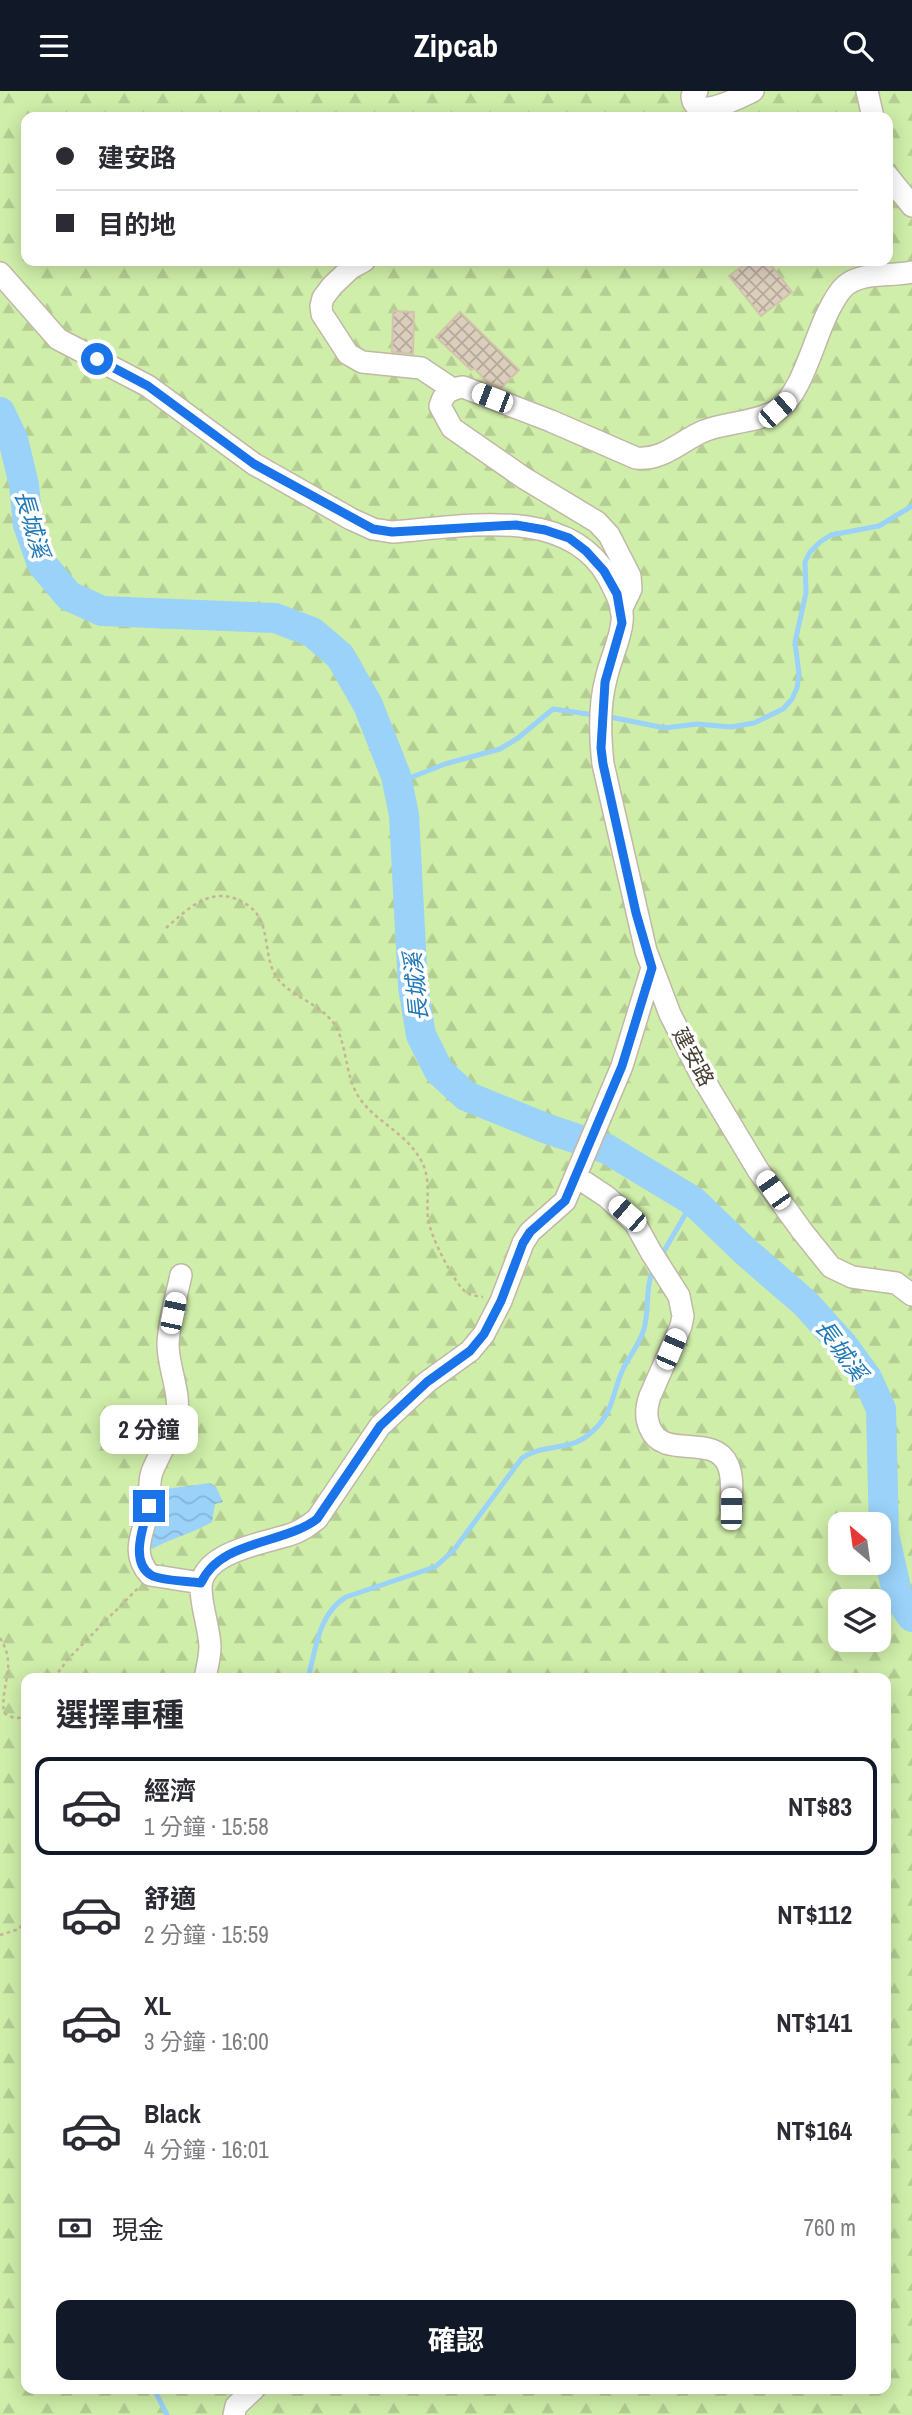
<!DOCTYPE html>
<html lang="zh-TW">
<meta charset="utf-8">
<style>
:root{--surface:#fff;--page:#f7f7f7;--text:#2b2b33;--muted:#7c7c81;--line:#e1e1e2;--accent:#111827}
body{margin:0;font-family:"Archivo Narrow","Noto Sans TC",sans-serif;background:var(--page);color:var(--text);height:100vh;display:flex;flex-direction:column;font-size:26px;white-space:nowrap}
*{box-sizing:border-box;margin:0}
p{font-size:23px;color:var(--muted)}
.icon{flex:none;width:38px;height:38px;fill:none;stroke:currentColor;stroke-width:2;stroke-linecap:round;stroke-linejoin:round}
.map{position:relative;flex:1;overflow:hidden}
.drawer{position:absolute;left:21px;top:1582px;width:870px;height:721px;display:flex;flex-direction:column;background:var(--surface);border-radius:14px;box-shadow:0 4px 18px #0003}
.drawer>*{flex:none}
.top-card{position:absolute;left:21px;top:21px;width:872px;height:154px;border-radius:14px;box-shadow:0 4px 18px #0003;display:grid;align-content:center;height:154px;padding:0 35px;background:var(--surface)}
.needle{width:46px;rotate:331deg}
.tools{position:absolute;left:828px;top:1421px;display:grid;gap:14px}
.tools a{display:grid;place-items:center;width:63px;height:63px;border-radius:14px;background:var(--surface);box-shadow:0 4px 18px #0003;font-size:35px}
.end{position:absolute;width:32px;height:32px;margin:-16px;border:9px solid #1a73e8;background:#fff;box-shadow:0 0 0 4px #fff}
.from{border-radius:50%}
.bubble{position:absolute;height:49px;border-radius:14px;background:var(--surface);box-shadow:0 4px 18px #0003;font-size:23px;font-weight:700;line-height:49px;text-align:center}
.car{position:absolute;width:21px;height:42px;margin:-21px -10px;border-radius:9px;box-shadow:0 0 5px 2px #0007;background:linear-gradient(#fff 24%,#345 0 40%,#fff 0 76%,#345 0 86%,#fff 0)}
.top-card b{display:flex;align-items:center;gap:24px;height:66px;font-size:26px}
.top-card b+b{border-top:2px solid var(--line)}
.top-card i{width:18px;height:18px;background:var(--text)}
ul{padding:0;list-style:none}
li{display:flex;align-items:center;gap:21px;height:98px;margin:0 14px 10px;padding:0 21px;border:4px solid transparent;border-radius:14px}
li div{flex:1}
li b{display:block;font-size:26px}
li em{font-style:normal;font-weight:700}
li.on{border-color:var(--accent)}
li>.icon{width:63px;height:63px;stroke-width:1.5}
h2{padding:0 35px;font-size:32px;line-height:84px}
.pay{display:flex;align-items:center;gap:18px;height:77px;padding:0 35px;font-size:26px}
.pay p{margin-inline-start:auto}
.cta{display:flex;gap:14px;margin-top:auto;padding:14px 35px}
.cta a{flex:1;height:80px;border-radius:14px;background:var(--accent);color:#fff;font-size:28px;font-weight:700;line-height:80px;text-align:center}
header{display:flex;justify-content:space-between;align-items:center;height:91px;padding:0 35px;background:var(--accent);color:#fff;font-size:32px;font-weight:700}
.map>svg:first-child{display:block}
</style>
<header><svg class="icon" aria-label="menu" viewBox="0 0 24 24"><path d="M4 6h16M4 12h16M4 18h16"/></svg>Zipcab<svg class="icon" aria-label="search" viewBox="0 0 24 24"><circle cx="10" cy="10" r="6"/><path d="M15 15l6 6"/></svg></header>
<div class="map">
<svg width="912" height="2324" viewBox="0 0 912 2324">
<defs>
<pattern id="forest-firs" width="22" height="20" patternUnits="userSpaceOnUse" patternTransform="scale(1.75)"><rect width="22" height="20" fill="#cfeea9"/><path d="M5 1l3.5 6h-7zM16 11l3.5 6h-7z" fill="#b3cd92"/></pattern>
<pattern id="water-waves" width="16" height="10" patternUnits="userSpaceOnUse" patternTransform="scale(1.75)"><rect width="16" height="10" fill="#9ad2f9"/><path d="M0 5q4-4 8 0t8 0" fill="none" stroke="#86b5d6"/></pattern>
<pattern id="building-cross-hatch" width="8" height="8" patternUnits="userSpaceOnUse" patternTransform="scale(1.75)"><rect width="8" height="8" fill="#dbcebc"/><path d="M0 0l8 8M0 8l8-8" fill="none" stroke="#b4a99a"/></pattern>
</defs>
<rect width="100%" height="100%" fill="#f5f0e5"/>
<path fill="url(#forest-firs)" fill-rule="evenodd" d="M0,0H912V2324H0ZM26,26H887V170H26ZM840,1433H878V1472H840ZM840,1510H878V1549H840ZM26,1587H886V2298H26Z"/>
<path fill="url(#water-waves)" d="M210,1392L216,1396L223,1411L215,1413L212,1431C193,1442 172,1447 152,1458L145,1448L166,1398Z"/>
<g fill="none" stroke-linecap="round" stroke-linejoin="round">
<path stroke="#9ad2f9" stroke-width="5" d="M605,625L665,637L697,633L731,636L754,632L783,618L792,608L797,597L799,583L795,551L806,502L805,471L810,461L820,451L831,444L879,435L912,415
M397,692L445,673L500,658L518,647L553,618L595,624
M660,1167L693,1110
M308,1587C316,1558 318,1523 346,1506L435,1476L453,1460L522,1367C542,1353 568,1360 587,1345C616,1322 610,1305 624,1276C631,1263 640,1252 644,1238C650,1216 644,1196 655,1175
M154,2298L167,2324"/>
<path stroke="#9ad2f9" stroke-width="30" d="M0,321L13,348L24,394L28,434L42,473L69,505L102,520L275,527L312,541L340,565L368,614L396,685L404,724L413,896L421,944L439,980L466,1005L545,1037L607,1058L693,1110L746,1161L805,1212L843,1254L867,1287L881,1318L884,1443L898,1506L912,1526"/>
</g>
<path fill="url(#building-cross-hatch)" stroke="#d3c4ab" stroke-width="2" d="M749,170H768L792,201L761,225L729,185Z
M393,220L414,221L413,263L392,261Z
M460,221L519,279L501,297L487,291L474,277L471,279L436,246Z"/>
<g fill="none" stroke-linecap="round" stroke-linejoin="round">
<defs>
<path id="minor" d="M697,0L692,5C694,32 740,6 753,0
M867,0L873,26
M887,84L912,115
M364,170L351,177L332,195L323,207L321,215L322,223L348,263L362,271L421,277L451,297
M0,182L58,248L148,295L254,373L351,428L373,438L392,441C461,436 567,413 608,486C615,500 624,515 622,531C620,550 610,569 606,588C599,614 600,646 603,673L646,860L670,923L701,984L758,1079L802,1140L831,1176L852,1186L896,1192L912,1204
M621,519L631,498L630,485L609,444L597,431L524,387L452,337L440,315C444,302 449,298 463,296L551,330L636,367C663,370 680,350 704,340C726,331 754,332 776,320C803,303 814,246 830,217C834,210 838,201 845,195C862,180 891,186 912,181
M577,1086L607,1106L635,1132L651,1161L679,1205L683,1225L681,1235L650,1305C646,1316 645,1326 650,1337C663,1370 714,1341 728,1374C734,1388 731,1404 731,1418
M181,1184C176,1207 169,1230 168,1253C168,1278 182,1303 176,1327C171,1346 159,1363 152,1381C148,1392 151,1403 149,1413C146,1439 128,1460 150,1484L201,1492
M205,1587C207,1577 210,1566 210,1555C209,1535 201,1516 201,1496C202,1461 264,1452 289,1444C300,1441 308,1435 317,1428L380,1335L427,1291L470,1260L484,1243L501,1210L523,1152L530,1141L565,1110L622,975L652,877
M234,2324L236,2315L254,2298"/>
</defs>
<use href="#minor" stroke="#c1b8a6" stroke-width="24"/>
<path stroke="#c5b496" stroke-width="2.5" stroke-dasharray="3.5 3.5" stroke-linecap="butt" d="M166,837C191,815 215,791 249,815C272,832 262,865 277,887C292,906 316,911 331,929C347,946 344,981 357,1003C373,1031 405,1039 422,1071C431,1089 426,1108 428,1128C430,1144 454,1193 467,1202C472,1205 478,1205 483,1206
M0,1547C18,1575 0,1593 4,1622C12,1627 19,1629 26,1624
M54,1587L68,1568L138,1497
M0,1844L19,1838L26,1828"/>
<use href="#minor" stroke="#fff" stroke-width="21"/>
</g>
<g fill="none" stroke-linecap="round" stroke-linejoin="round">
<path stroke="#1a73e8" stroke-width="9" d="M97,268L148,295L254,373L373,438L392,441L516,434L545,439L569,447L586,460L604,480L617,503L622,532L605,591L601,657L603,673L636,822L652,877L622,975L565,1110L530,1141L523,1152L501,1210L484,1243L470,1260L427,1291L380,1335L317,1428C282,1454 220,1449 201,1492C189,1490 161,1490 151,1484C129,1471 144,1433 149,1415"/>
</g>
<g text-anchor="middle" stroke-width="7" stroke-linejoin="round" paint-order="stroke">
<g font-size="21" fill="#484034" stroke="#fff">
<text transform="translate(693 966) rotate(62)" y="7">建安路</text>
</g>
<g font-size="23" font-style="italic" fill="#1f78b8" stroke="#fff">
<text transform="translate(32 433) rotate(74)" y="8">長城溪</text>
<text transform="translate(416 896) rotate(-96)" y="8">長城溪</text>
<text transform="translate(841 1259) rotate(54)" y="8">長城溪</text>
</g>
</g>
</svg>
<div class="tools">
<a><svg class="needle" viewBox="-14 -14 28 28"><path d="M0-13l5 13h-10z" fill="#e53935"/><path d="M0 13l5-13h-10z" fill="#7c7c81"/></svg></a>
<a><svg class="icon" aria-label="layers" viewBox="0 0 24 24"><path d="M12 4l9 5-9 5-9-5zM3 14l9 5 9-5"/></svg></a>
</div>
<i class="end from" style="left:97px;top:268px"></i>
<i class="end" style="left:149px;top:1415px"></i>
<div class="bubble" style="left:100px;top:1314px;width:98px">2 分鐘</div>
<i class="car" style="left:492px;top:307px;rotate:291deg"></i>
<i class="car" style="left:777px;top:319px;rotate:49deg"></i>
<i class="car" style="left:773px;top:1099px;rotate:325deg"></i>
<i class="car" style="left:627px;top:1123px;rotate:311deg"></i>
<i class="car" style="left:173px;top:1222px;rotate:12deg"></i>
<i class="car" style="left:671px;top:1258px;rotate:23deg"></i>
<i class="car" style="left:731px;top:1418px;rotate:1deg"></i>
<div class="top-card">
<b><i class="from"></i>建安路</b>
<b><i></i>目的地</b>
</div>
<section class="drawer">
<h2>選擇車種</h2>
<ul>
<li class="on"><svg class="icon" aria-label="car" viewBox="0 0 24 24"><path d="M5 17H2v-5l4-1 3-4h7l3 4 3 1v5h-3M9 17h6M6 11h13"/><circle cx="7" cy="17" r="2"/><circle cx="17" cy="17" r="2"/></svg><div><b>經濟</b><p>1 分鐘 · 15:58</p></div><em>NT$83</em></li>
<li><svg class="icon" aria-label="car" viewBox="0 0 24 24"><path d="M5 17H2v-5l4-1 3-4h7l3 4 3 1v5h-3M9 17h6M6 11h13"/><circle cx="7" cy="17" r="2"/><circle cx="17" cy="17" r="2"/></svg><div><b>舒適</b><p>2 分鐘 · 15:59</p></div><em>NT$112</em></li>
<li><svg class="icon" aria-label="car" viewBox="0 0 24 24"><path d="M5 17H2v-5l4-1 3-4h7l3 4 3 1v5h-3M9 17h6M6 11h13"/><circle cx="7" cy="17" r="2"/><circle cx="17" cy="17" r="2"/></svg><div><b>XL</b><p>3 分鐘 · 16:00</p></div><em>NT$141</em></li>
<li><svg class="icon" aria-label="car" viewBox="0 0 24 24"><path d="M5 17H2v-5l4-1 3-4h7l3 4 3 1v5h-3M9 17h6M6 11h13"/><circle cx="7" cy="17" r="2"/><circle cx="17" cy="17" r="2"/></svg><div><b>Black</b><p>4 分鐘 · 16:01</p></div><em>NT$164</em></li>
</ul>
<div class="pay"><svg class="icon" aria-label="cash" viewBox="0 0 24 24"><path d="M3 7h18v10H3z"/><circle cx="12" cy="12" r="2"/></svg>現金<p>760 m</p></div>
<div class="cta"><a>確認</a></div>
</section>
</div>
